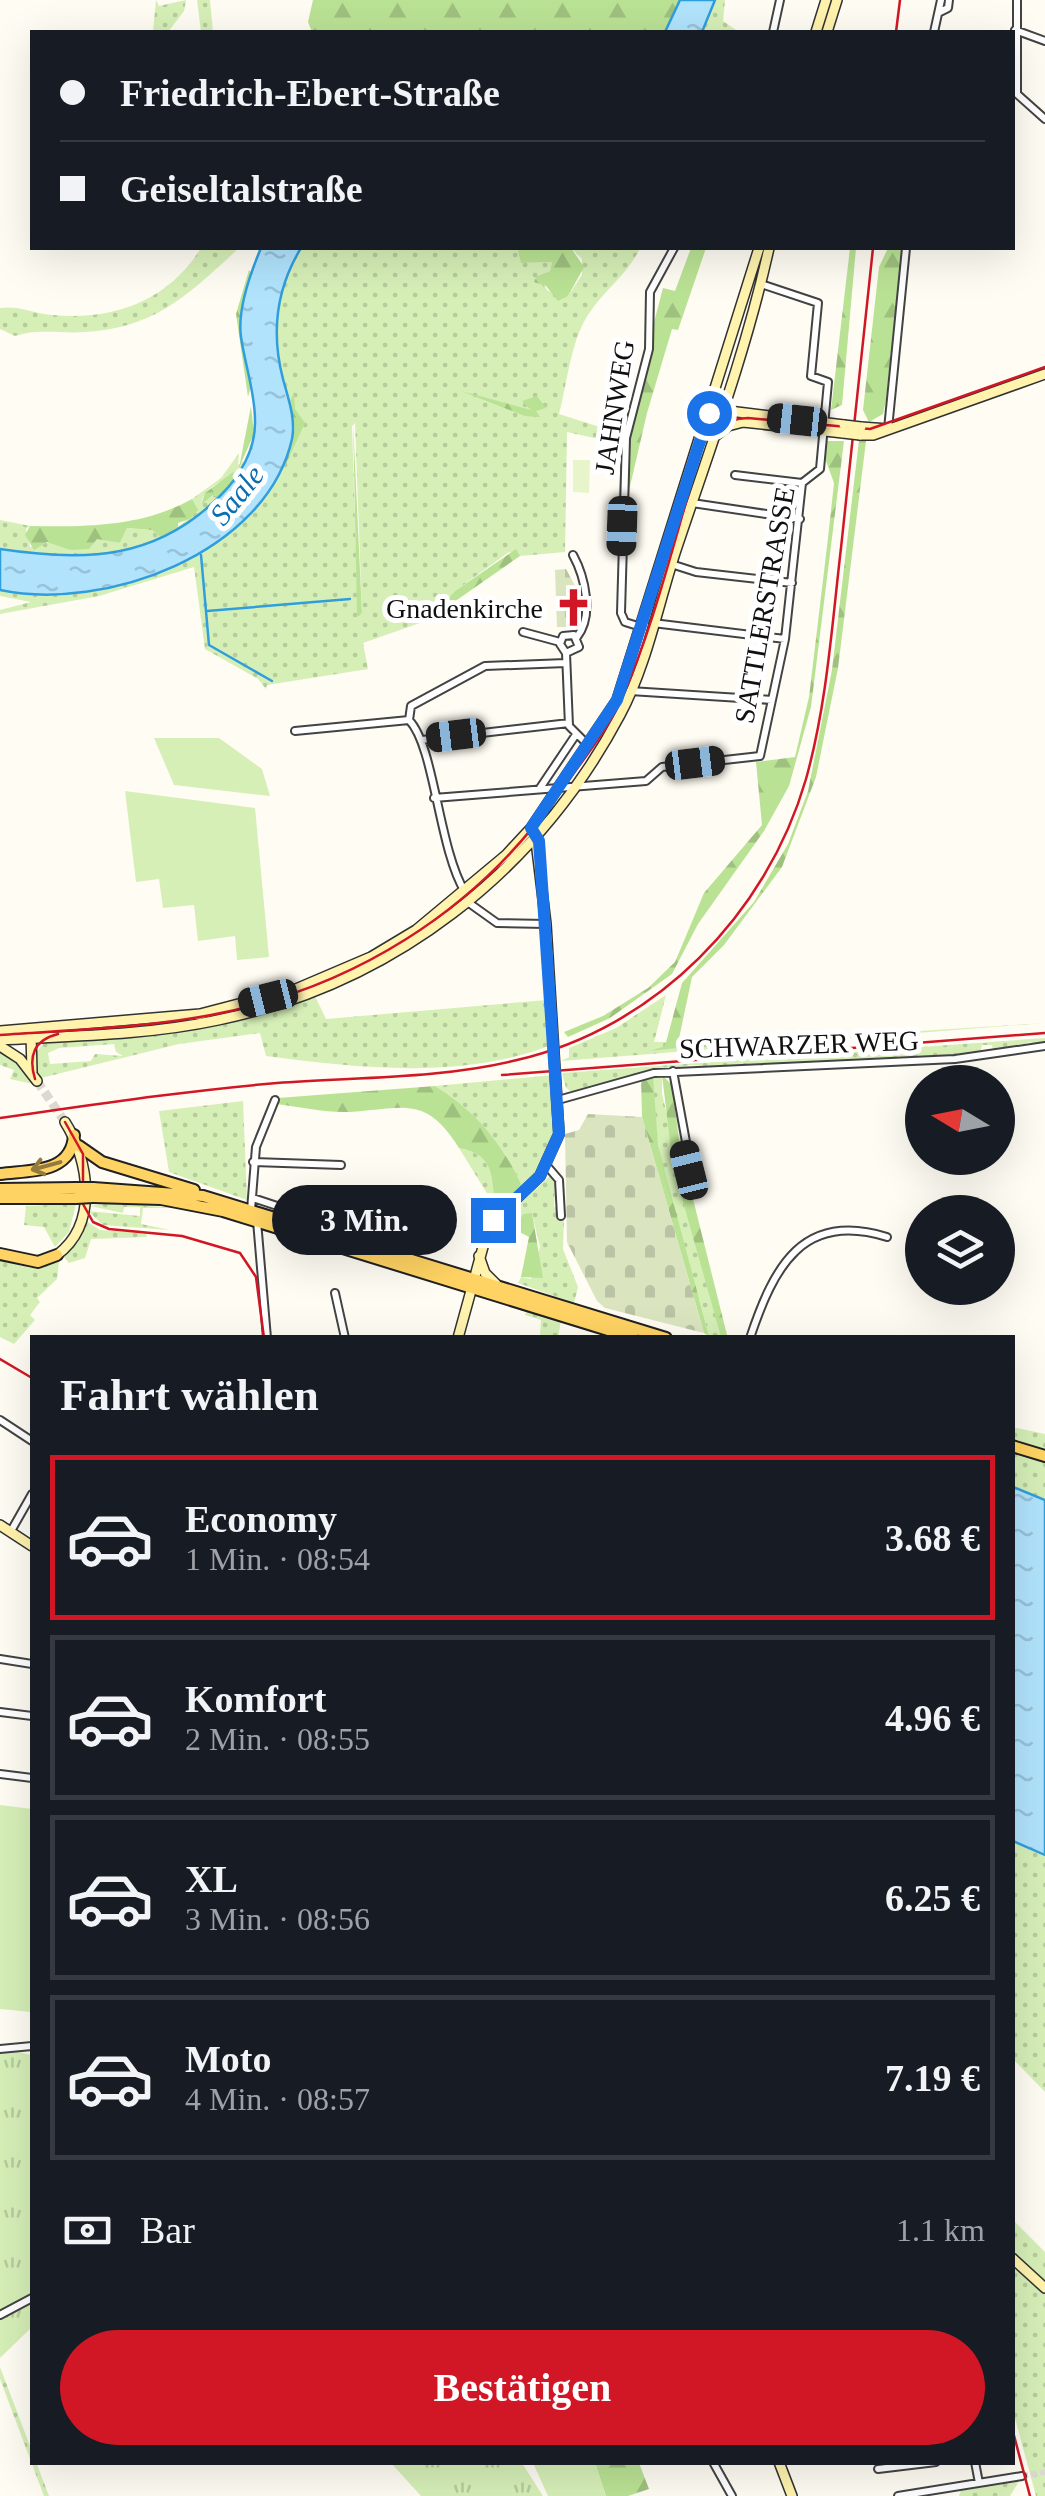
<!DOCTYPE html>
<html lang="de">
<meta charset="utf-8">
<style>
:root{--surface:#171b24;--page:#20242c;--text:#f1f3f6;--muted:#9ea1a6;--line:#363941;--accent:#d11726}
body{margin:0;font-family:Georgia,serif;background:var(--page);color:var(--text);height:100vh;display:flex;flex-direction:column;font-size:38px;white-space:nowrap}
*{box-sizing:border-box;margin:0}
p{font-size:32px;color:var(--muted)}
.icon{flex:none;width:55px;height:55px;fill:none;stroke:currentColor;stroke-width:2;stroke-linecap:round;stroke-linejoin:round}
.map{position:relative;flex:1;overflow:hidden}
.drawer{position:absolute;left:30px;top:1335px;width:985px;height:1130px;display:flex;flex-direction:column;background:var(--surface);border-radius:0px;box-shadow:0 10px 40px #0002}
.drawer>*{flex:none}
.guide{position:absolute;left:30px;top:30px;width:985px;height:220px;border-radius:0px;box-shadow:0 10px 40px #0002;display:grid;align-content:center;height:220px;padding:0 30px;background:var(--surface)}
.needle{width:65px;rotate:280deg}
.buttons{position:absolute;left:905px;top:1065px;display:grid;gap:20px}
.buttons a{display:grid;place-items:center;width:110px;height:110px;border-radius:50%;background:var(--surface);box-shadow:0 10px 40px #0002;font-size:50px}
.end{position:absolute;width:45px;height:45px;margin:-22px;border:12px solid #1a73e8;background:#fff;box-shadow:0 0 0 5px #fff}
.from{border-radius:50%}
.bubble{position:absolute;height:70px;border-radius:35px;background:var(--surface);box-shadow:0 10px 40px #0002;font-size:32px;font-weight:800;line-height:70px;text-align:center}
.car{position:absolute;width:30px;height:60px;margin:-30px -15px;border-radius:12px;box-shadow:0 0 8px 2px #0007;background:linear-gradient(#222 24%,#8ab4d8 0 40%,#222 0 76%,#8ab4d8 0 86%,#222 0)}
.guide b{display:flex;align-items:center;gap:35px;height:95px;font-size:38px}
.guide b+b{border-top:2px solid var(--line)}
.guide i{width:25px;height:25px;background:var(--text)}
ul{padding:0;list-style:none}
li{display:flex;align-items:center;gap:30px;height:165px;margin:0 20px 15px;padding:0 10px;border:5px solid var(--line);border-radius:0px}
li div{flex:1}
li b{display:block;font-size:38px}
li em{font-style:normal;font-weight:800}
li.active{border-color:var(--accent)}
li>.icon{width:90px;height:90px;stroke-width:1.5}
h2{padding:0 30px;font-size:45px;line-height:120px}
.pay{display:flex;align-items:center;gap:25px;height:110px;padding:0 30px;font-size:38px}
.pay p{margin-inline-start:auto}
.primary-button{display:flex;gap:20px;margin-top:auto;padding:20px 30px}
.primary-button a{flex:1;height:115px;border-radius:60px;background:var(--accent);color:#fff;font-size:40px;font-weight:800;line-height:115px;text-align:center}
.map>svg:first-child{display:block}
</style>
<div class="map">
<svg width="1045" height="2496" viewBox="0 0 1045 2496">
<defs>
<pattern id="grass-dots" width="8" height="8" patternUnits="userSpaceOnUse" patternTransform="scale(2.5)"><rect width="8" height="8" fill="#d6efb7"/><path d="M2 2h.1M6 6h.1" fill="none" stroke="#b7cc9c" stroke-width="1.8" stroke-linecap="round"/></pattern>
<pattern id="forest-firs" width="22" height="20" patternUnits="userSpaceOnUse" patternTransform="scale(2.5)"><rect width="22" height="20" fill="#bae294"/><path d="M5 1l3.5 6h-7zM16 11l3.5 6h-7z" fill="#9fc17f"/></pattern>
<pattern id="cemetery-stones" width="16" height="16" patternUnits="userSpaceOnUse" patternTransform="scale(2.5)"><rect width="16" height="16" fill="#dae5c0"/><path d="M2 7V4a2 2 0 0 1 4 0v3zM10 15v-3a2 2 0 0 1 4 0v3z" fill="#bac3a4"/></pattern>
<pattern id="park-tufts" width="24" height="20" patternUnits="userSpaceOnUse" patternTransform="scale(2.5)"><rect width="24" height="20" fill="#d6efb7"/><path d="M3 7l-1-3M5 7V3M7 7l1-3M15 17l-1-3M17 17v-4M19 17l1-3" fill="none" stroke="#b7cc9c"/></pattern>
<pattern id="water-ripples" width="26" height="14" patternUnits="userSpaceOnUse" patternTransform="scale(2.5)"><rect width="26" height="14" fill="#b1e3fd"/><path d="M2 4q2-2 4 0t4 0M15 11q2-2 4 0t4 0" fill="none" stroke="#97c2d8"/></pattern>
</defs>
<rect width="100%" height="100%" fill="#fffcf3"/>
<path fill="url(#grass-dots)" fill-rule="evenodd" d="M156,0L159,6L186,0L184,11L168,32H153Z
M197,0H210L213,32H201Z
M715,0H725L723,21L739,32H702Z
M201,248H239C189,294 156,328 85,332C60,334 38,328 15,336L0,329V308C20,305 34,314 53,315C114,321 169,300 201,248Z
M301,248H517L521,263L552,262L550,271L537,276L548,291L568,296L582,275V259L571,248H640C629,273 603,291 588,315C571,340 567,384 559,414L625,435L622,444L567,432L565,552L520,556L509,552L455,591L434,618L363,643L368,669L267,685L266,689L258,679L205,649L194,567L99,596L0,614V610L31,602L0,596V590C86,608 219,569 266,492C271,484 279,474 281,465C284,452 280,433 279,419C276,360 269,301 301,248ZM355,423L362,613L358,617L352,426Z
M239,453L238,465L246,460C237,483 204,479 201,505L213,495L220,497C157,561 84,561 0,549V520L30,526L26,529L30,547L50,542L70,550L97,538L120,543L127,528L152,530L161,538C174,528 188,522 197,510L192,499L221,478Z
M666,995L654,1042H667L665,1047L651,1048L1045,1023L561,1061L569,1057V1048L616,1028Z
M315,996L326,1019L547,1000L551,1045C463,1080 358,1068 266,1056L260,1033L179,1044L41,1078L35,1068V1053L46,1041L263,1012ZM114,1044L116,1052L123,1056L95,1054L91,1061L50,1064L48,1053L59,1048Z
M1045,1038V1043L1033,1046L1031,1042L993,1050L992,1045H982L980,1054L731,1068L691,1065L644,1072L575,1094L566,1088L562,1073Z
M0,1051L18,1064L33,1084L10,1079L14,1070L0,1065Z
M554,1075C555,1119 559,1156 522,1186C503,1144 474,1109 435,1086Z
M662,1075V1094L721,1337L709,1336C688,1251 650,1164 653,1076Z
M243,1101L247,1200L169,1172L159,1111Z
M459,1148C497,1155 490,1179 496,1208Z
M550,1176L555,1185L554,1207L558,1208V1217H564L563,1249L578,1287L574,1303L518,1283L521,1277L531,1279L540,1247L532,1214H523L514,1229L498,1224Z
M109,1203L179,1208H143L141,1224L170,1230L103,1225L88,1211L140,1216V1207H124L123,1213L90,1206Z
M76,1204L69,1232L55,1247L44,1227L24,1225L26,1206Z
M86,1221L100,1230L146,1233L147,1237L91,1239L85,1258L69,1263L64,1257L80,1239Z
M0,1261L30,1268L59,1261L57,1279L37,1298L40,1302L30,1315L35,1320L14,1344L0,1337Z
M527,1310L561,1321L558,1337H540L541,1320L525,1315Z
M1012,1427L1045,1434V1500L1013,1487Z
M1012,1841L1045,1855V2092L1013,2059Z
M1012,2219L1045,2252V2496H1036L1013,2411Z
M0,2367L49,2496H44L0,2379Z
M1021,2478L1010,2496H959L962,2487Z"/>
<path fill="url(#forest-firs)" d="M313,0H680L665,32H312L308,22Z
M517,248H571L584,267L568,296L558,301L546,286L534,282L537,276L550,271L552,262L521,263Z
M691,248H706L678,330L672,329L647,413L615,551L622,444L663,288L675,291Z
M850,248H856L842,405L831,410Z
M888,248H902L886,400L883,414L869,422L863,410L879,267Z
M249,270L252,273L241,338L251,386L248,397L236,314Z
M461,391L531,410L522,401L537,396L546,408L536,411L540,417L525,416Z
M294,393L295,409L305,423L285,466L295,428L290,401Z
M251,406L254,434L239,468Z
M353,422L362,613L358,617L357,614Z
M859,440L866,441L838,668L816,777L782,867L724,945L692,977L677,1048L650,1051L665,1046L682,983L754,902L788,844L808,791L832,670Z
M826,441H844L811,707L789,786L764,831L698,924L672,974L610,1018L568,1037L564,1032L603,1016L648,988L675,962L704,893L762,825L756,762L795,757L809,697L828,538L834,483L826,461Z
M233,472L237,477L220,497L213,495L201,505L205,493Z
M192,499L198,510L190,519L178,523V531L161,538L152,530L127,528L120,543L97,539L89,549L70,550L47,542L34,550L25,535L30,526C86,527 142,527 192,499Z
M516,549L520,556L431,618L455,591Z
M662,1075L672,1085L680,1147L727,1335L721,1337L673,1166Z
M653,1076L658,1145L709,1336L704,1333L642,1117L641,1079Z
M435,1086C475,1110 503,1144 522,1186L496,1208C490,1179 497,1155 459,1148C425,1094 404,1109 349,1112C326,1113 301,1107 277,1104L278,1098Z
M532,1213L543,1278L521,1277L529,1237L514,1229L523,1214Z
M595,2463H639L649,2489L628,2496H606Z"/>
<path fill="url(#cemetery-stones)" d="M566,569L580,595V627H557L555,570Z
M588,1114L642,1117L704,1333L605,1308L597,1301L567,1242L565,1134L579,1130Z"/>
<path fill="url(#park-tufts)" d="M13,2051L32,2055V2327L0,2358V2054Z
M391,2463H522L543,2496H421Z"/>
<path fill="#d6efb7" d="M154,738H219L262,769L270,796L174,785Z
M125,791L255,808L269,957L237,960L235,936L198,941L194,905L163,908L159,879L136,882Z
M0,1805L32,1809V2012L0,2009Z
M533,2463H595L606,2496H548Z"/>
<path fill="#e8f5ca" d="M573,460H590L589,493L573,492Z"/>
<path fill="url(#water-ripples)" stroke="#309edc" stroke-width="2.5" d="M680,0H715L702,32H665Z
M261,248H301C276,289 271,333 283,379C288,398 296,419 292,439C266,554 104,612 0,590V549C86,562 157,560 221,495C240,476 256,449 255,420C255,392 245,365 241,337C237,309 250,274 261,248Z
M1013,1487L1045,1500V1855L1013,1841Z"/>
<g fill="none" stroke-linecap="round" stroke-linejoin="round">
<path stroke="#309edc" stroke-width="2.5" d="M201,555L209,645L272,681
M207,611L350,599"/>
<path stroke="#dbd9d1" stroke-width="6" stroke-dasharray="6 3" stroke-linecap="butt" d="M1022,2476L1045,2472"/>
<path stroke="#dbd9d1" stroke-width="9" stroke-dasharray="9 4.5" stroke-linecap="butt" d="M37,1081L65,1122"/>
<defs>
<path id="street" d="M1017,0V94L1045,119
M940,12L948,8L949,0
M1015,30L1045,41
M773,32L780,0
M934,32L941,0
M761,284L818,303L811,376L828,382L820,469L802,483
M888,429L906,248
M735,475L802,483
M692,503L800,519
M573,555C585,577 594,616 577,637
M671,564L696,572L792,583
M653,623L785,639
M641,627L625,622L621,613L626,438L649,349L650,292L674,248
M523,632L560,642
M566,653L579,647L574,635L563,636L560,644L566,653L569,726L588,745
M630,691L772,700
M409,720C435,747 438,847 465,892
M409,720L411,706L485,666L566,663
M295,731L409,720
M422,740L569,723
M540,788L575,736
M434,798L646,781L662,767L760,756L785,639L802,483
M469,903L497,923L546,924
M673,1071L695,1191
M558,1100L654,1073L955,1059L1045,1046
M253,1162L341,1165
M547,1166L559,1180L561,1216
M253,1198L398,1246
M251,1210L256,1147L275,1100
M257,1221L267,1338
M335,1293L345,1338
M750,1338C774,1266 803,1211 887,1237
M0,1420L32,1441
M11,1531L32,1494
M0,1659L32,1664
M0,1712L32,1716
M0,1774L32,1778
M0,2049L32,2046
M0,2315L32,2298
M713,2462L732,2496
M975,2462L979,2483
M878,2469L936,2462
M898,2496L1022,2476"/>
<path id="secondary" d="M816,32L826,0
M827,32L837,0
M721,410L844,425
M861,427L888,429
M860,435H873L1045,374
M714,437L728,426L743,422L843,433
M0,1031L200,1014L296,989L371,957L416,930L506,855L531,828L617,700L759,248
M31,1033L32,1072
M0,1040C72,1036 148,1035 218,1020C392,984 536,873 620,715C648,663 659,599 678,544C711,446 747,348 769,248
M0,1046L20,1059L37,1081
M57,1255C99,1224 89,1160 65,1122
M479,1256L485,1273L496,1284
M458,1338L489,1225L540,1176L559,1134L546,924L535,833
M0,1525L32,1546
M1012,2258L1045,2288
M779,2462L792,2496"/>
<path id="primary" d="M79,1146L102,1162L194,1190
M0,1174C29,1170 72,1174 74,1135
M93,1188L203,1196L666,1338
M0,1189L76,1188
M93,1197L161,1199L223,1211L634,1338
M0,1198H76
M0,1254L38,1262L57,1255
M1012,1446L1045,1456"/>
</defs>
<use href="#street" stroke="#434343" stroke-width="10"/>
<use href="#secondary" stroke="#323232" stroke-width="12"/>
<use href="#primary" stroke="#212121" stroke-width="14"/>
<use href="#street" stroke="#fff" stroke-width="6"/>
<use href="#secondary" stroke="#fff3ae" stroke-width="9"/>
<use href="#primary" stroke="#ffd363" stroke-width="10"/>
<path stroke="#d11726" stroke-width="2.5" d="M0,1035C70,1030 142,1028 211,1015C351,989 476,912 558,794C580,764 605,734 621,700C655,625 677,528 702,448C710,427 725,419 748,418L870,429L1045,367
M35,1079C28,1056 34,1040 58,1034
M65,1122L83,1154V1204L93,1222L109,1229L182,1236L240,1253L256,1277L264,1338"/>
<path stroke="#d11726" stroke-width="2.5" d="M896,32L900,0
M502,1075L1045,1033
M0,1118C92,1105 184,1091 277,1083C356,1077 440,1079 517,1060C656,1028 767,914 806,779C827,704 832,624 841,548C852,448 863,348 873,248
M0,1359L32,1378
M1012,2428L1030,2496"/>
<defs>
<path id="secondary-bridge" d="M844,425L861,427
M843,433L860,435"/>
<path id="primary-bridge" d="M76,1188H93
M76,1198L93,1197"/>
</defs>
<use href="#secondary-bridge" stroke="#323232" stroke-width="12" stroke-linecap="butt"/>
<use href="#primary-bridge" stroke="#212121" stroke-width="14" stroke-linecap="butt"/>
<use href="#secondary-bridge" stroke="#fff3ae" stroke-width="9"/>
<use href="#primary-bridge" stroke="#ffd363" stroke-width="10"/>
</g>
<defs><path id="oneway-shaft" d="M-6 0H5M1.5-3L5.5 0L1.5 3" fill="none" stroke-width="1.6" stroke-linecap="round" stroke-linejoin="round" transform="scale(2.5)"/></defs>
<use stroke="#937b3e" href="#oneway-shaft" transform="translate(46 1166) rotate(165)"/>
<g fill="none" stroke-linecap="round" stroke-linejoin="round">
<path stroke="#1a73e8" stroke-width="12" d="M493,1220L540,1176L559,1134L539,841L531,828L617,700L709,413"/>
</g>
<defs>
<symbol id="church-bare" viewBox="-9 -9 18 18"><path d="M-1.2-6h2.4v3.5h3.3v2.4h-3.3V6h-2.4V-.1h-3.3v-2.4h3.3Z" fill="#d11726" stroke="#fff" stroke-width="2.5" paint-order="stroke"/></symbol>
</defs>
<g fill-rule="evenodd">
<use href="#church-bare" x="546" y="580" width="55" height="55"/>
</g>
<g text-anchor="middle" stroke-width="10" stroke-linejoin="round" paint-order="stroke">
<g font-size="28" fill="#101010" stroke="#fff">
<text transform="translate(614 407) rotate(-81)" y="10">JAHNWEG</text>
<text transform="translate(764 605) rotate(-80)" y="10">SATTLERSTRASSE</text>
<text transform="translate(799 1044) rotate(-2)" y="10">SCHWARZER WEG</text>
</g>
<g font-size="28" fill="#101010" stroke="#fff" text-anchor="end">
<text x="543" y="618">Gnadenkirche</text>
</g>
<g font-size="30" font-style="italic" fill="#096eb2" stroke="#fff">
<text transform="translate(237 495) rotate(-51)" y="10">Saale</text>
</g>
</g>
</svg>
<div class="buttons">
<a><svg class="needle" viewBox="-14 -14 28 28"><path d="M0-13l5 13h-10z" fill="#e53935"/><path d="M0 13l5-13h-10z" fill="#9ea1a6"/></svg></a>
<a><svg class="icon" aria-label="layers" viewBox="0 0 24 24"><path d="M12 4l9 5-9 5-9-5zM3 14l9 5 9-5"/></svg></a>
</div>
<i class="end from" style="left:709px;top:413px"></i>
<i class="end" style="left:493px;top:1220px"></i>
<div class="bubble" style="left:272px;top:1185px;width:185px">3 Min.</div>
<i class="car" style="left:797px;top:420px;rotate:276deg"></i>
<i class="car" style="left:622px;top:526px;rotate:182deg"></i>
<i class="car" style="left:456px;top:735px;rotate:263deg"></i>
<i class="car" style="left:695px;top:763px;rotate:83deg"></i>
<i class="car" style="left:268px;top:998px;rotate:256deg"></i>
<i class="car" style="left:689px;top:1170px;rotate:346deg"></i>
<div class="guide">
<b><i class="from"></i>Friedrich-Ebert-Straße</b>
<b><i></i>Geiseltalstraße</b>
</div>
<section class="drawer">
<h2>Fahrt wählen</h2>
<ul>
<li class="active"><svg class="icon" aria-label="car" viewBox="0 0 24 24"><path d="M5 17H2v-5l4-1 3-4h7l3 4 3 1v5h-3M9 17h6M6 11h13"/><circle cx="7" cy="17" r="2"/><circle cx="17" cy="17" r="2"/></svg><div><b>Economy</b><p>1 Min. · 08:54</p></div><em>3.68 €</em></li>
<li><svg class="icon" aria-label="car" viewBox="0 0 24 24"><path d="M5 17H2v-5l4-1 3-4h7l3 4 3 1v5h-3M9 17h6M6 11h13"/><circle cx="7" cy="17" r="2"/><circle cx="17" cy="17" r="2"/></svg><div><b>Komfort</b><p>2 Min. · 08:55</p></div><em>4.96 €</em></li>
<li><svg class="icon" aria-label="car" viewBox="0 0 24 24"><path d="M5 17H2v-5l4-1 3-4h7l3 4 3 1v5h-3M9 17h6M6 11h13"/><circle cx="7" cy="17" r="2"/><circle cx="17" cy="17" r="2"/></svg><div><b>XL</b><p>3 Min. · 08:56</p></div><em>6.25 €</em></li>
<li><svg class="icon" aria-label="car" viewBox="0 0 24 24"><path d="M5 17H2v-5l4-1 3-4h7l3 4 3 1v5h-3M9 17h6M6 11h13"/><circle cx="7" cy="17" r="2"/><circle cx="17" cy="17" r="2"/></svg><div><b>Moto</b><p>4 Min. · 08:57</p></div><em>7.19 €</em></li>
</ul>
<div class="pay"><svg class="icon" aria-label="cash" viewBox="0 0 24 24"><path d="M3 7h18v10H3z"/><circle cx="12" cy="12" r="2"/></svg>Bar<p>1.1 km</p></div>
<div class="primary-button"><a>Bestätigen</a></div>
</section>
</div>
